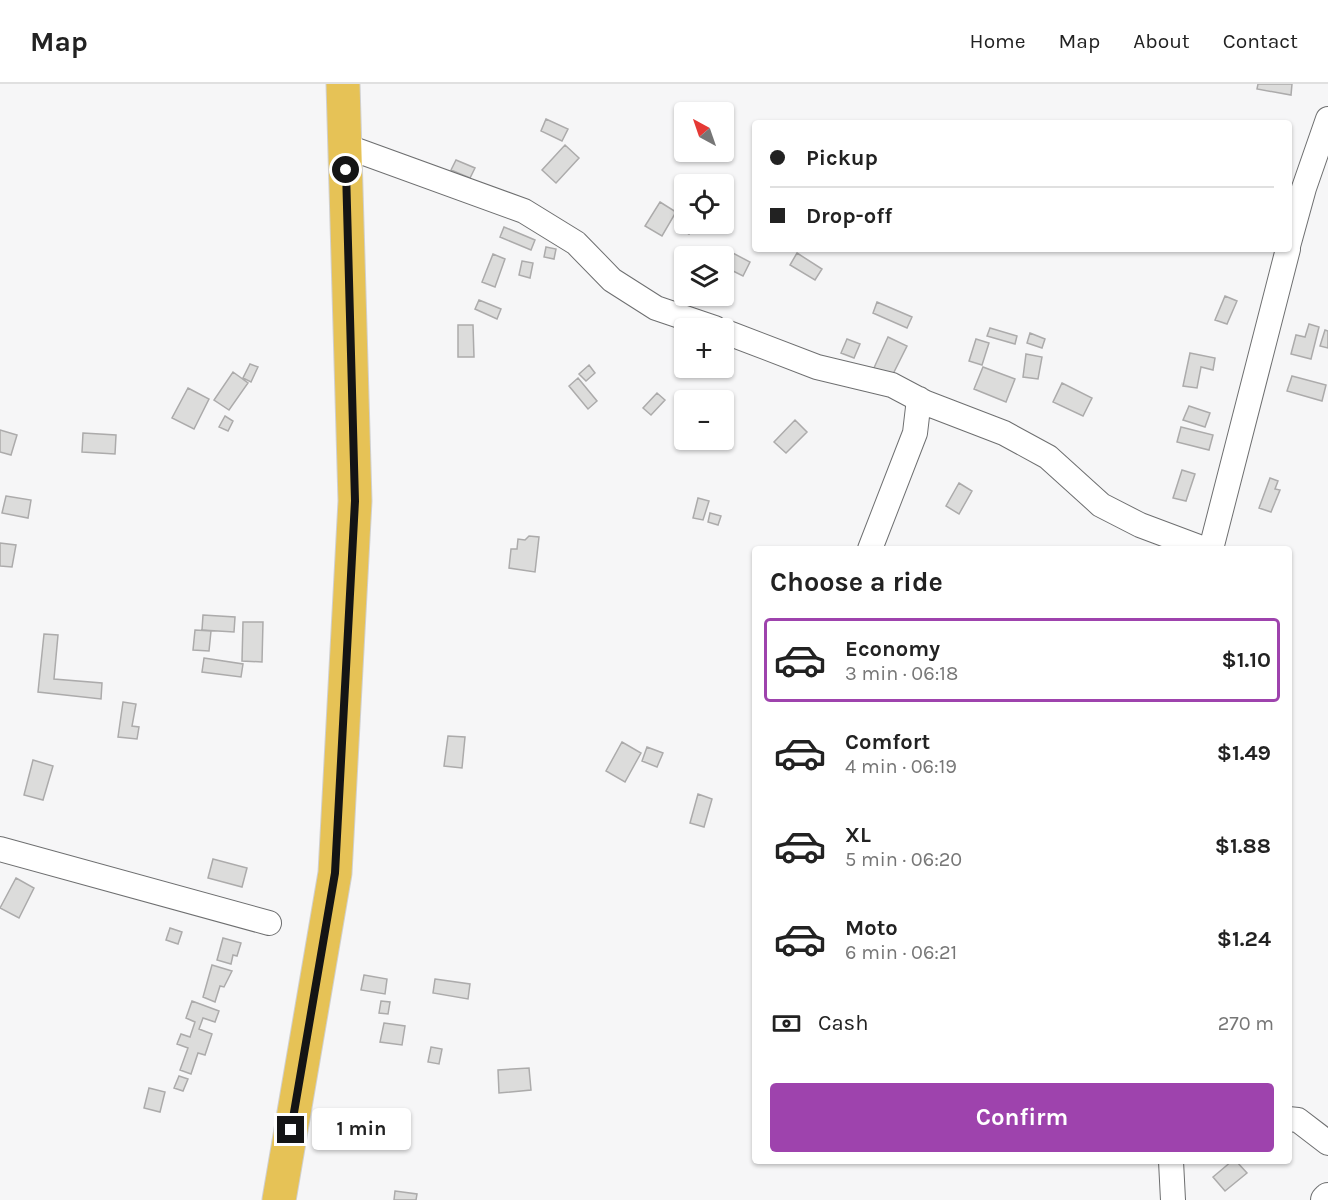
<!DOCTYPE html>
<meta charset="utf-8">
<style>
:root{--surface:#fff;--page:#f6f6f6;--text:#222;--muted:#767676;--line:#e0e0e0;--accent:#9e43ad}
body{margin:0;font-family:Karla,sans-serif;background:var(--page);color:var(--text);height:100vh;display:flex;flex-direction:column;font-size:22px;white-space:nowrap}
*{box-sizing:border-box;margin:0}
p{font-size:20px;color:var(--muted)}
.icon{flex:none;width:33px;height:33px;fill:none;stroke:currentColor;stroke-width:2;stroke-linecap:round;stroke-linejoin:round}
.map{position:relative;flex:1;overflow:hidden}
.side{position:absolute;left:752px;top:462px;width:540px;height:618px;display:flex;flex-direction:column;background:var(--surface);border-radius:6px;box-shadow:0 2px 4px #0004}
.side>*{flex:none}
.banner{position:absolute;left:752px;top:36px;width:540px;height:132px;border-radius:6px;box-shadow:0 2px 4px #0004;display:grid;align-content:center;height:132px;padding:0 18px;background:var(--surface)}
.needle{width:39px;rotate:320deg}
.buttons{position:absolute;left:674px;top:18px;display:grid;gap:12px}
.buttons a{display:grid;place-items:center;width:60px;height:60px;border-radius:6px;background:var(--surface);box-shadow:0 2px 4px #0004;font-size:30px}
.end{position:absolute;width:27px;height:27px;margin:-14px;border:8px solid #141415;background:#fff;box-shadow:0 0 0 3px #fff}
.from{border-radius:50%}
.bubble{position:absolute;height:42px;border-radius:6px;background:var(--surface);box-shadow:0 2px 4px #0004;font-size:20px;font-weight:700;line-height:42px;text-align:center}
.banner b{display:flex;align-items:center;gap:21px;height:57px;font-size:22px}
.banner b+b{border-top:2px solid var(--line)}
.banner i{width:15px;height:15px;background:var(--text)}
ul{padding:0;list-style:none}
li{display:flex;align-items:center;gap:18px;height:84px;margin:0 12px 9px;padding:0 6px;border:3px solid transparent;border-radius:6px}
li div{flex:1}
li b{display:block;font-size:22px}
li em{font-style:normal;font-weight:700}
li.selected{border-color:var(--accent)}
li>.icon{width:54px;height:54px;stroke-width:1.5}
h2{padding:0 18px;font-size:27px;line-height:72px}
.pay{display:flex;align-items:center;gap:15px;height:66px;padding:0 18px;font-size:22px}
.pay p{margin-inline-start:auto}
.action{display:flex;gap:12px;margin-top:auto;padding:12px 18px}
.action a{flex:1;height:69px;border-radius:6px;background:var(--accent);color:#fff;font-size:24px;font-weight:700;line-height:69px;text-align:center}
header{display:flex;align-items:center;gap:36px;box-sizing:border-box;height:84px;padding:0 30px;background:var(--surface);border-bottom:2px solid var(--line)}
header strong{font-size:28px}
nav{display:flex;gap:33px;margin-inline-start:auto;font-size:21px}
.map>svg:first-child{display:block}
</style>
<header>
<strong>Map</strong>
<nav><a>Home</a><a>Map</a><a>About</a><a>Contact</a></nav>
</header>
<div class="map">
<svg width="1328" height="1116" viewBox="0 0 1328 1116">
<rect width="100%" height="100%" fill="#f6f6f7"/>
<path fill="#dcdcdb" stroke="#acabab" stroke-width="1.5" d="M1258,0H1292L1291,11L1257,5Z
M546,35L568,45L562,57L541,47Z
M565,61L579,74L556,99L542,86Z
M456,76L475,84L470,94L451,86Z
M660,118L676,128L662,152L645,142Z
M679,135L684,140L694,142L689,150L675,143Z
M504,143L535,156L531,166L500,153Z
M546,163L556,165L554,175L544,173Z
M727,166L750,178L743,192L723,182V173Z
M797,169L822,185L815,196L790,181Z
M493,170L505,175L495,203L482,198Z
M522,177L533,179L530,194L519,191Z
M1225,212L1237,217L1227,240L1215,236Z
M479,216L501,225L497,235L475,225Z
M877,218L912,233L907,244L873,229Z
M1309,240L1319,243L1311,275L1291,270L1296,251L1305,253Z
M458,241H473L474,273H458Z
M990,244L1017,252L1015,260L987,252Z
M1325,246L1328,247V264L1320,262Z
M1030,249L1045,255L1042,264L1027,259Z
M888,253L907,262L891,294L873,286Z
M847,255L860,260L854,274L841,269Z
M976,255L989,259L982,281L969,277Z
M1190,269L1215,274L1213,286L1201,283L1197,304L1183,302Z
M1026,270L1042,273L1038,295L1023,293Z
M250,280L258,283L251,298L243,294Z
M589,281L595,289L586,297L579,290Z
M983,283L1015,295L1006,318L974,305Z
M233,288L248,299L229,326L214,316Z
M1292,292L1326,301L1322,317L1287,307Z
M578,294L597,317L588,325L569,302Z
M1062,299L1092,314L1083,332L1053,318Z
M188,304L209,315L194,345L172,334Z
M657,309L665,316L651,331L643,324Z
M1189,322L1210,329L1205,343L1183,336Z
M225,332L233,337L228,347L219,343Z
M795,336L807,348L786,369L774,358Z
M1181,343L1213,351L1209,366L1177,358Z
M0,346L17,351L11,371L0,368Z
M83,349L116,351L115,370L82,368Z
M1182,386L1195,390L1186,417L1173,414Z
M1270,394L1278,397L1275,405L1280,406L1271,428L1259,424Z
M959,399L972,407L959,430L946,422Z
M6,412L31,416L28,434L2,429Z
M698,414L709,417L703,436L693,434Z
M710,429L721,432L718,441L708,438Z
M529,452L539,453L535,488L509,484L511,465H517L518,455L525,456Z
M0,459L16,461L12,483L0,482Z
M203,531L235,533L234,548L202,546Z
M243,538H263L262,578L242,577Z
M195,546L211,547L209,567L193,566Z
M44,550L58,551L54,595L102,599L101,615L38,608Z
M204,574L243,580L241,593L202,588Z
M123,618L136,620L132,642L139,643L137,655L118,653Z
M448,652L465,653L462,684L444,682Z
M622,658L641,669L625,698L606,687Z
M647,663L663,669L657,683L642,677Z
M33,676L53,682L43,716L24,711Z
M698,710L712,715L704,743L690,739Z
M213,775L247,784L242,803L208,794Z
M16,794L34,804L19,834L0,824Z
M170,844L182,848L178,860L166,856Z
M223,854L241,859L237,872L233,871L231,880L217,876Z
M212,881L232,887L224,903L220,902L215,918L203,913Z
M364,891L387,895L385,910L361,906Z
M435,895L470,900L468,915L433,909Z
M192,917L219,927L215,938L203,934L199,945L212,950L205,971L198,969L191,990L180,986L188,964L177,960L181,950L190,953L195,938L186,934Z
M381,917L390,918L388,930L379,929Z
M384,939L405,942L402,961L380,958Z
M431,963L442,965L439,980L428,978Z
M529,984L531,1006L499,1009L498,986Z
M179,992L188,995L183,1007L174,1004Z
M149,1004L165,1008L160,1028L144,1024Z
M1232,1077H1236L1247,1089L1225,1107L1213,1093Z
M395,1107L417,1110L416,1116H394Z"/>
<g fill="none" stroke-linecap="round" stroke-linejoin="round">
<defs>
<path id="minor" d="M345,62L524,127L576,159L612,196L656,224L715,244
M1288,162L1304,104L1328,35
M723,247L817,283L892,301L926,319L1004,349L1048,373L1101,421L1140,441L1204,465
M870,465L915,349L919,315
M1211,465L1288,165
M0,765L269,839
M1288,1035L1298,1036L1328,1059
M1171,1077L1173,1116"/>
<path id="tertiary" d="M1326,1116L1328,1114"/>
<path id="trunk" d="M279,1116L335,789L355,417L343,0"/>
</defs>
<use href="#minor" stroke="#6e6f70" stroke-width="26"/>
<use href="#tertiary" stroke="#6e6f70" stroke-width="32"/>
<use href="#trunk" stroke="#d0d0d0" stroke-width="35"/>
<use href="#minor" stroke="#fff" stroke-width="24"/>
<use href="#tertiary" stroke="#fff" stroke-width="30"/>
<use href="#trunk" stroke="#e6c256" stroke-width="33"/>
</g>
<g fill="none" stroke-linecap="round" stroke-linejoin="round">
<path stroke="#141415" stroke-width="8" d="M291,1046L335,789L355,417L346,86"/>
</g>
</svg>
<div class="buttons">
<a><svg class="needle" viewBox="-14 -14 28 28"><path d="M0-13l5 13h-10z" fill="#e53935"/><path d="M0 13l5-13h-10z" fill="#767676"/></svg></a>
<a><svg class="icon" aria-label="locate" viewBox="0 0 24 24"><circle cx="12" cy="12" r="6"/><path d="M12 2v4M12 18v4M2 12h4M18 12h4"/></svg></a>
<a><svg class="icon" aria-label="layers" viewBox="0 0 24 24"><path d="M12 4l9 5-9 5-9-5zM3 14l9 5 9-5"/></svg></a>
<a>+</a>
<a>−</a>
</div>
<i class="end from" style="left:346px;top:86px"></i>
<i class="end" style="left:291px;top:1046px"></i>
<div class="bubble" style="left:312px;top:1024px;width:99px">1 min</div>
<div class="banner">
<b><i class="from"></i>Pickup</b>
<b><i></i>Drop-off</b>
</div>
<section class="side">
<h2>Choose a ride</h2>
<ul>
<li class="selected"><svg class="icon" aria-label="car" viewBox="0 0 24 24"><path d="M5 17H2v-5l4-1 3-4h7l3 4 3 1v5h-3M9 17h6M6 11h13"/><circle cx="7" cy="17" r="2"/><circle cx="17" cy="17" r="2"/></svg><div><b>Economy</b><p>3 min · 06:18</p></div><em>$1.10</em></li>
<li><svg class="icon" aria-label="car" viewBox="0 0 24 24"><path d="M5 17H2v-5l4-1 3-4h7l3 4 3 1v5h-3M9 17h6M6 11h13"/><circle cx="7" cy="17" r="2"/><circle cx="17" cy="17" r="2"/></svg><div><b>Comfort</b><p>4 min · 06:19</p></div><em>$1.49</em></li>
<li><svg class="icon" aria-label="car" viewBox="0 0 24 24"><path d="M5 17H2v-5l4-1 3-4h7l3 4 3 1v5h-3M9 17h6M6 11h13"/><circle cx="7" cy="17" r="2"/><circle cx="17" cy="17" r="2"/></svg><div><b>XL</b><p>5 min · 06:20</p></div><em>$1.88</em></li>
<li><svg class="icon" aria-label="car" viewBox="0 0 24 24"><path d="M5 17H2v-5l4-1 3-4h7l3 4 3 1v5h-3M9 17h6M6 11h13"/><circle cx="7" cy="17" r="2"/><circle cx="17" cy="17" r="2"/></svg><div><b>Moto</b><p>6 min · 06:21</p></div><em>$1.24</em></li>
</ul>
<div class="pay"><svg class="icon" aria-label="cash" viewBox="0 0 24 24"><path d="M3 7h18v10H3z"/><circle cx="12" cy="12" r="2"/></svg>Cash<p>270 m</p></div>
<div class="action"><a>Confirm</a></div>
</section>
</div>
